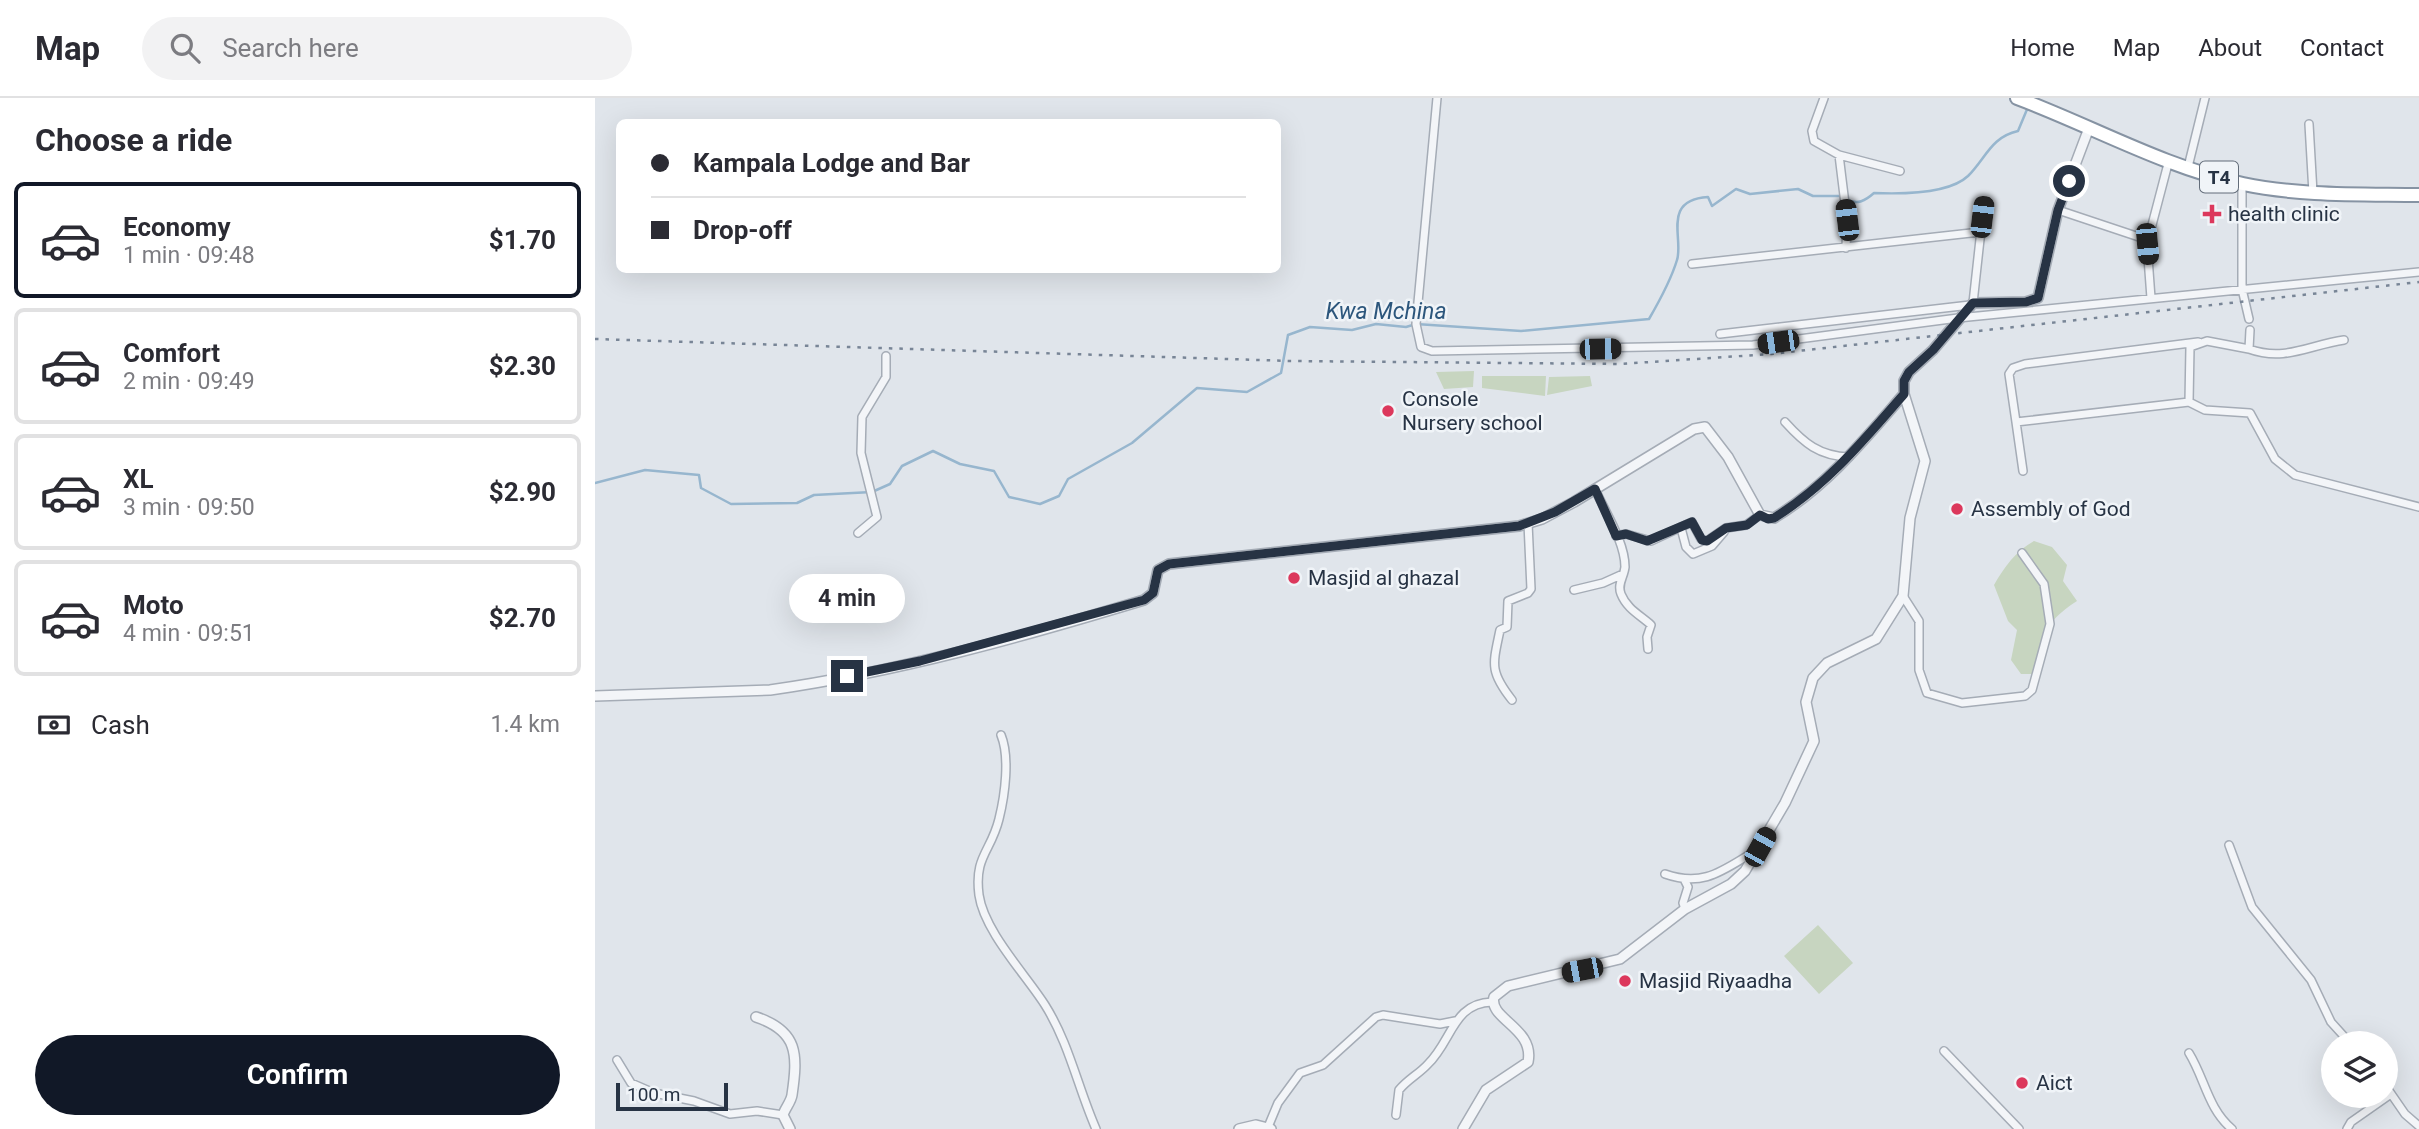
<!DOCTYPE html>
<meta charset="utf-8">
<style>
:root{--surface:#fff;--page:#f2f2f3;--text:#2b2b33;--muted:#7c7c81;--line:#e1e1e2;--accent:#111827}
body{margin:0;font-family:Roboto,sans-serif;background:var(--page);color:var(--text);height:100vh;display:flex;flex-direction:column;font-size:26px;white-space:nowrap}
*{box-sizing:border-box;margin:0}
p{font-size:23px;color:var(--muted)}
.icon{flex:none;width:38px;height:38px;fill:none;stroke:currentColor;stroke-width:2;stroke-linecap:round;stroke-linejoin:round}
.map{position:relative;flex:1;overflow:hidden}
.side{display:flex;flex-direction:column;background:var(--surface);width:595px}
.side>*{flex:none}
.hud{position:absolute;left:21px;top:21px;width:665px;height:154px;border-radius:10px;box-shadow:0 7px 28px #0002;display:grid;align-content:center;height:154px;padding:0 35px;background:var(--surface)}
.buttons{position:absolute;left:1726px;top:933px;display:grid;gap:14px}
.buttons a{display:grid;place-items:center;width:77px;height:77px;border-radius:50%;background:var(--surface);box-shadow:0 7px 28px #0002;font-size:35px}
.scale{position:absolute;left:21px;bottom:18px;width:112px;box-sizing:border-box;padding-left:7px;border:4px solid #273344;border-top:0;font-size:19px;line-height:24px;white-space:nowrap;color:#273344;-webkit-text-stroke:5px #f0f4f8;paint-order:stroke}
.end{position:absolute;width:32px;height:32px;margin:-16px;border:9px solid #273344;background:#fff;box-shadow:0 0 0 4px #fff}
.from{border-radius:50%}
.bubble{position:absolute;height:49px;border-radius:24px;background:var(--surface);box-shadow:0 7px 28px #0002;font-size:23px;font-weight:700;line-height:49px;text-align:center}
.car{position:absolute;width:21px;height:42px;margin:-21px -10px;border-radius:9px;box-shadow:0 0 5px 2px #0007;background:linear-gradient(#222 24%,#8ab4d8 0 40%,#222 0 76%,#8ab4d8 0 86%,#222 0)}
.hud b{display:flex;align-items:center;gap:24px;height:66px;font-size:26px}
.hud b+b{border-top:2px solid var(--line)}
.hud i{width:18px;height:18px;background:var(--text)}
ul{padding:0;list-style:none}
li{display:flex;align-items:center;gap:21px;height:116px;margin:0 14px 10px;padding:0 21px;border:4px solid var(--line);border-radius:10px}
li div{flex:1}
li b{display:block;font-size:26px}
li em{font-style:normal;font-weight:700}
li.current{border-color:var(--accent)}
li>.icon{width:63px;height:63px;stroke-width:1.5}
h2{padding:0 35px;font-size:32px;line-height:84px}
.pay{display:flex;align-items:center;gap:18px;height:77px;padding:0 35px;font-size:26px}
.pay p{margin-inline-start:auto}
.primary-button{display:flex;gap:14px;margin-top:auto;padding:14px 35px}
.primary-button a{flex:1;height:80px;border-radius:42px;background:var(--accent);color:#fff;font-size:28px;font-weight:700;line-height:80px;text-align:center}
header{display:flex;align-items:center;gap:42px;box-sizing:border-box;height:98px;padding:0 35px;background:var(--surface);border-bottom:2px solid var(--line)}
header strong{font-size:33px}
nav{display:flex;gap:38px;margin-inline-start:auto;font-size:24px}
.search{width:490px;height:63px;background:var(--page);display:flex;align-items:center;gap:18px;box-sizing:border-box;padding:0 24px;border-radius:38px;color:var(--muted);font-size:26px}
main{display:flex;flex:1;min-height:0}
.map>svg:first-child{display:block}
</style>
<header>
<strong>Map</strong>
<div class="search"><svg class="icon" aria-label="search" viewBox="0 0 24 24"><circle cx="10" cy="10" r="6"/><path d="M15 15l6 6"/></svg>Search here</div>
<nav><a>Home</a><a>Map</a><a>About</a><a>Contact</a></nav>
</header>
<main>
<section class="side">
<h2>Choose a ride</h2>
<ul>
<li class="current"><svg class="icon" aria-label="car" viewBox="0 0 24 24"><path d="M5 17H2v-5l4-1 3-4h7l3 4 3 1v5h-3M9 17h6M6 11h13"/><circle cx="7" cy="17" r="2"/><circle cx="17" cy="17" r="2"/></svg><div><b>Economy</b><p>1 min · 09:48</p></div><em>$1.70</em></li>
<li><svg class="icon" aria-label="car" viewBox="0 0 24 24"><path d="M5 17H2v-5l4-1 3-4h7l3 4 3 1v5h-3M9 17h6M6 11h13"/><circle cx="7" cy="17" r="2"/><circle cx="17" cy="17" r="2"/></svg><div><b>Comfort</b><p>2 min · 09:49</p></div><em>$2.30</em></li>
<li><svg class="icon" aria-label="car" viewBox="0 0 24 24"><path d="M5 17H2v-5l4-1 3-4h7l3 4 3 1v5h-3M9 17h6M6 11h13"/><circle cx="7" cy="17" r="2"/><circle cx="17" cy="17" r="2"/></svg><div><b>XL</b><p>3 min · 09:50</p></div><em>$2.90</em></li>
<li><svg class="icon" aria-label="car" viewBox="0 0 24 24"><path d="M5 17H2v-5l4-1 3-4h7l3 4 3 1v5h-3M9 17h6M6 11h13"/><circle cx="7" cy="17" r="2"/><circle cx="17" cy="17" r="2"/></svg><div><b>Moto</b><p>4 min · 09:51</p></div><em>$2.70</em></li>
</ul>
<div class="pay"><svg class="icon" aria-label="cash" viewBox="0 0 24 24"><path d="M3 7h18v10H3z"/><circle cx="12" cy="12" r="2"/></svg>Cash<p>1.4 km</p></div>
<div class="primary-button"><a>Confirm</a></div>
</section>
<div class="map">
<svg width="1824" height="1031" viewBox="0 0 1824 1031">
<rect width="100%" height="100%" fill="#e0e5eb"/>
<path fill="#c7d5c0" d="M879,273L878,289L849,291L841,274Z
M887,278H951L950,298L887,290Z
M995,278L997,288L952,297L954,279Z
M1439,443L1457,449L1472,467L1468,483L1482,503C1445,527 1450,538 1440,576H1426L1416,562L1422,532L1413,523L1399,487C1410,468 1420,454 1439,443Z
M1223,827L1258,865L1224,896L1189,858Z"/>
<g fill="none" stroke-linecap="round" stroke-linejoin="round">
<path stroke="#97b6ce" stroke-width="2.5" d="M1252,101C1262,108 1271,102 1279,95C1304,96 1353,97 1373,78C1391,60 1396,39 1423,33L1433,9
M0,385L50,372L104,377L106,390L136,406L202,405L219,397L277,394L295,386L307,368L338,353L365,366L399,373L414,399L445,406L464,398L473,381L537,345L602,290L652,294L686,275L693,237L715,229L757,232L781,226L811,229L821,226L926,233L1054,221C1065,202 1076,182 1082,162C1089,141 1066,102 1113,99L1117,108L1141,91L1155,96L1203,91L1218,98H1246"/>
<defs>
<path id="minor" d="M842,0L821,226L826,249L837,253L1158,247L1363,220L1824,174
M1229,0L1217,33L1219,43L1244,57L1305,73
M1714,26L1718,95
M1244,57L1252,122L1251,150
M1593,69L1610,0
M1647,86V191L1654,221
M1463,112L1547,140L1552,146L1556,200
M1552,146L1574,62
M1097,166L1385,134
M1378,205L1389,105
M1655,232L1654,251L1612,243L1595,249L1594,304L1610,312L1655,315L1680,361L1700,377L1824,409
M1125,236L1375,207
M1654,251C1690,264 1714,247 1749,242
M1594,304L1421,324L1414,276L1418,270L1430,266L1603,244
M1190,324C1209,345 1224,358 1254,359
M1421,324L1428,373
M1000,391C1010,414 1030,444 1030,469C1029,479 1022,486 1026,496C1032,511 1045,517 1056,527L1052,539L1053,551
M1086,430L1091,449L1098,456L1117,448L1129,434
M263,435L282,419L266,355L267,319L291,279V258
M1021,438L1031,436L1056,443L1097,424L1106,441L1112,443L1131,430L1151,427L1165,417
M979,492L1008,485L1028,476
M1308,498L1324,523V572L1332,595L1367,605L1430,598L1437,592L1455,526L1449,486L1427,455
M917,602C894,573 898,566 905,532L912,529L913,503L933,495L936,491L933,425
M406,637C415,659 410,697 404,721C396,754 379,758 384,797C389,833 431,877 450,907C474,945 483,990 501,1031
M1634,747L1657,809L1716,882L1736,924L1755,945
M1070,776C1110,790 1129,771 1162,752
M1090,783L1093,789L1088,805L1090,811
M1349,953L1424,1031
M1594,955C1610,981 1613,1011 1637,1031
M22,962L36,985L59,995L99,1003L135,1016L162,1013L188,1017
M1790,987L1810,1016L1824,1028
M801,1017L804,992C813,981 824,976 833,966C857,943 858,905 897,904
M673,1029L683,1005L705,975L728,967L781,919L788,917L845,926L860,923
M1752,1031L1756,1024L1796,996"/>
<path id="tertiary" d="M0,598L175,592C302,574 427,539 549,502L558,495L563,472L574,466L924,428L947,421L979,404L1099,331L1110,329L1133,359L1165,417L1179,420C1232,388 1269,342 1309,296V283L1314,274L1338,252L1378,205L1431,204L1443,200L1463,112L1494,30
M161,919C203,933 203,956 197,997C196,1004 190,1010 188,1017L195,1031
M644,1031L661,1027L676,1031
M868,1031L891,992L933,964C940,930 893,921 899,899L913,888L1025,861L1090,811L1136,786L1150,773L1190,705L1219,643L1211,604L1218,580L1232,565L1281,541L1308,498L1315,420L1330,363L1309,296"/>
<path id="trunk" d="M1422,0C1497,28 1569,69 1648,86C1705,98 1765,96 1824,97"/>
</defs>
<use href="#minor" stroke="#a5acb6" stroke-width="10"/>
<use href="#tertiary" stroke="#a5acb6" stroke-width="12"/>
<use href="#trunk" stroke="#8693a3" stroke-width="16"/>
<use href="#minor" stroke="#f3f5f8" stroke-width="7"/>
<use href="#tertiary" stroke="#f3f5f8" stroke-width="9"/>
<use href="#trunk" stroke="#fff" stroke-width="12"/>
<path stroke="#788596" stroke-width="2.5" stroke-dasharray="3.5 7" stroke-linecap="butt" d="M0,241L696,263L1025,266L1176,256L1824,184"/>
</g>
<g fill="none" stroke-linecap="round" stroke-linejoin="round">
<path stroke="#273344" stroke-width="9" d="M252,578L325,563L549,502L558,495L563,472L574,466L924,428L960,414L1000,391L1021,438L1031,436L1052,443L1097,424L1107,442L1112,443L1131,430L1152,427L1165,417L1173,421L1179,420C1232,387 1269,342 1309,296V283L1314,274L1338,252L1378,205L1431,204L1443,200L1463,112L1474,83"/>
</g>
<g fill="#dc385c" stroke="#f0f4f8" stroke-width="2.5">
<path d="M1613.5 105.5h7v7h7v7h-7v7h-7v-7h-7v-7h7z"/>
<circle cx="793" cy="313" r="7"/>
<circle cx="1362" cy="411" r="7"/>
<circle cx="699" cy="480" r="7"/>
<circle cx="1030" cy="883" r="7"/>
<circle cx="1427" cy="985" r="7"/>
</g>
<g text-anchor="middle" stroke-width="5" stroke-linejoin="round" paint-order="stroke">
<rect fill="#f0f4f8" stroke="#636d7a" stroke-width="2" x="1605" y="63.5" width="38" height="31" rx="5"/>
<g font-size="19" font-weight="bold" fill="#273344">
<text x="1624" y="86">T4</text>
</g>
<g font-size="21" fill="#273344" stroke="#f0f4f8" text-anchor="start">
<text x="1633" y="123">health clinic</text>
<text x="807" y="308">Console<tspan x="807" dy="24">Nursery school</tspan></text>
<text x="1376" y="418">Assembly of God</text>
<text x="713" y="487">Masjid al ghazal</text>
<text x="1044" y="890">Masjid Riyaadha</text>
<text x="1441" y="992">Aict</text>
</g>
<g font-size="23" font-style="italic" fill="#2c567c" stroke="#f0f4f8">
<text x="791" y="221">Kwa Mchina</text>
</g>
</g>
</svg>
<div class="buttons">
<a><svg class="icon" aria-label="layers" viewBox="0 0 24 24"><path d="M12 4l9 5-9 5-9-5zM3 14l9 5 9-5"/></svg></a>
</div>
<div class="scale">100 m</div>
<i class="end from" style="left:1474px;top:83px"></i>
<i class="end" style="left:252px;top:578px"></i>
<div class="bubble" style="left:194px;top:476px;width:116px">4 min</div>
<i class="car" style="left:1387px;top:119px;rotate:7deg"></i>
<i class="car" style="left:1252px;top:122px;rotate:353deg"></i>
<i class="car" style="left:1552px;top:146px;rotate:175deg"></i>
<i class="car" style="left:1183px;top:244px;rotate:262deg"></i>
<i class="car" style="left:1005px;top:251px;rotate:89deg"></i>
<i class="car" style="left:1165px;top:749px;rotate:29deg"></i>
<i class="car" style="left:987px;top:872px;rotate:259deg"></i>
<div class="hud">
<b><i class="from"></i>Kampala Lodge and Bar</b>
<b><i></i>Drop-off</b>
</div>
</div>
</main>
